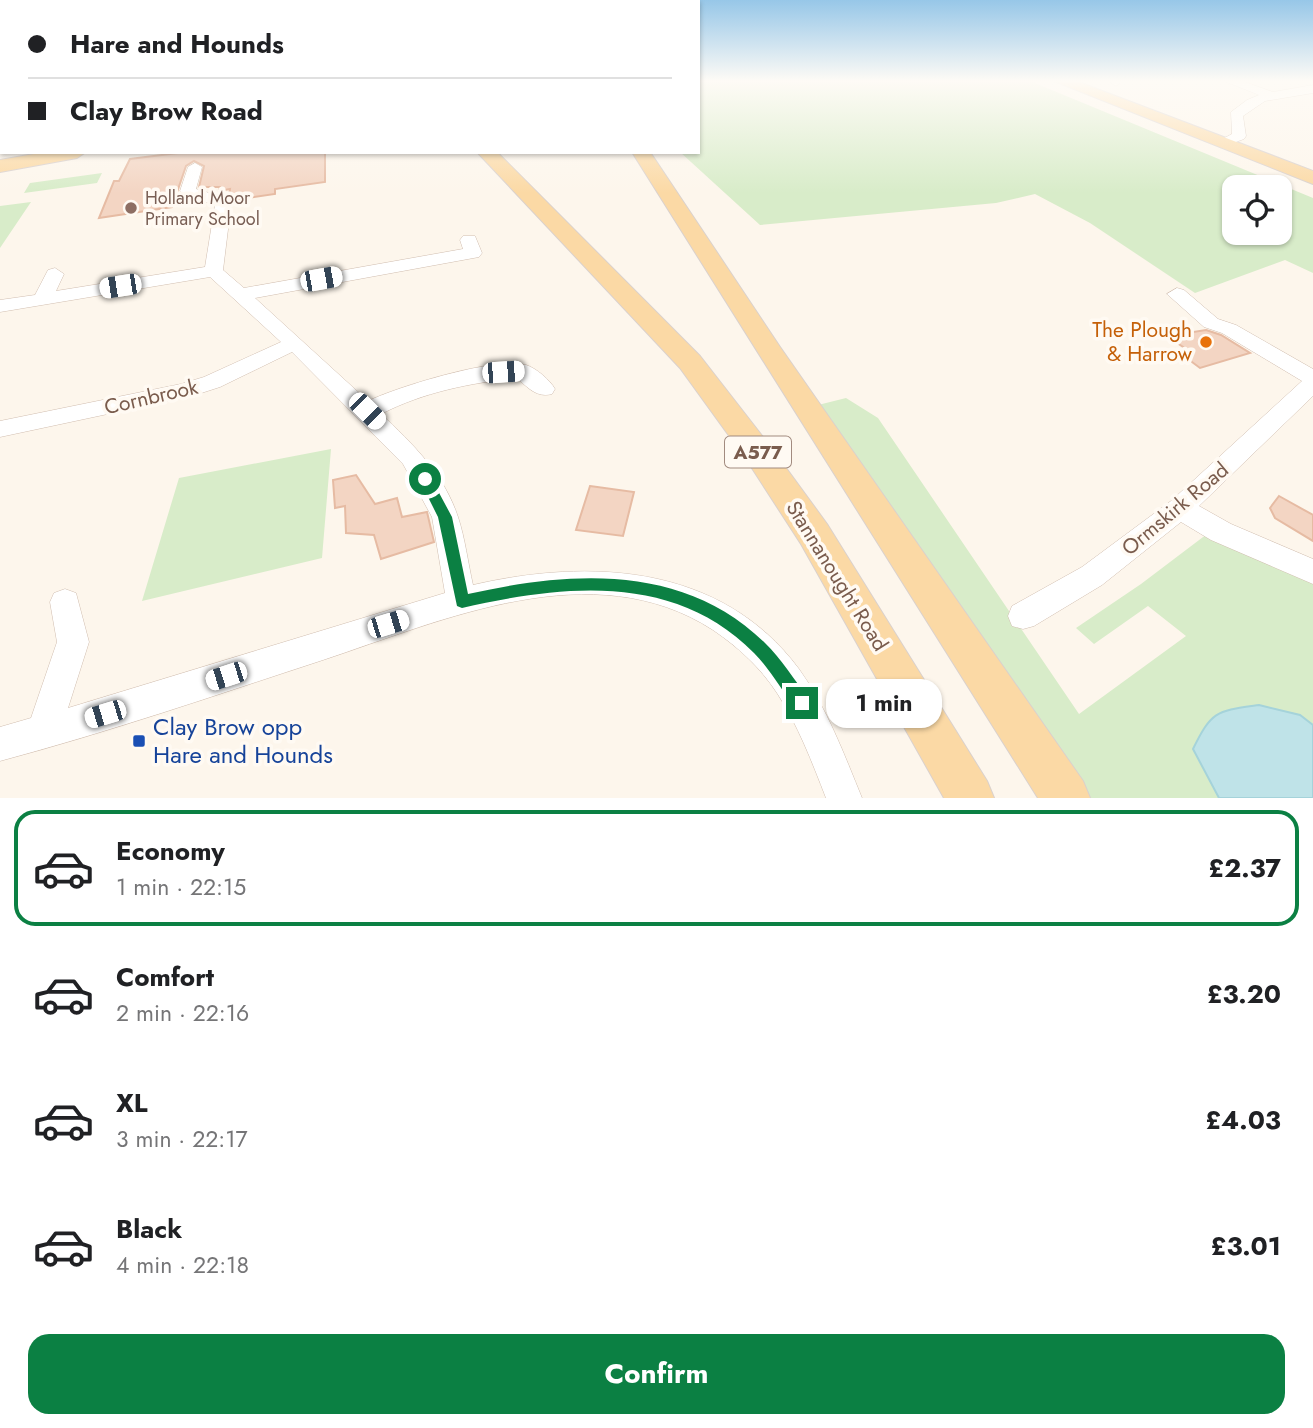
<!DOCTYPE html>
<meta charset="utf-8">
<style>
:root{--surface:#fff;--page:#f2f2f2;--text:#202124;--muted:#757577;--line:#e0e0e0;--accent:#0b8043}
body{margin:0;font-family:Jost,sans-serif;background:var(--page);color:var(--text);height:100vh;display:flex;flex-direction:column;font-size:26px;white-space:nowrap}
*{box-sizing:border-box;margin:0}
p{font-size:23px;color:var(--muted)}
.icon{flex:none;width:38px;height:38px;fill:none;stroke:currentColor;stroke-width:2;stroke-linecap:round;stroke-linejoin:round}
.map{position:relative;height:798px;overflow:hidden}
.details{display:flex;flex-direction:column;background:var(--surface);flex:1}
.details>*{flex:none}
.top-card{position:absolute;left:0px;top:0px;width:700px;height:154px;box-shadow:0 2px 5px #0004;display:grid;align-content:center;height:154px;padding:0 28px;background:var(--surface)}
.tools{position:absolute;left:1222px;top:175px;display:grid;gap:14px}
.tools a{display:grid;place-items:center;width:70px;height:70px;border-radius:14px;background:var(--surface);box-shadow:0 2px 5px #0004;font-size:35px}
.end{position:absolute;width:32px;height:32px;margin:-16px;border:9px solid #0b8043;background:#fff;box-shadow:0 0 0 4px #fff}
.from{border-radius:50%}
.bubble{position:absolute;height:49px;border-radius:21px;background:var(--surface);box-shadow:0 2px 5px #0004;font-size:23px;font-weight:700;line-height:49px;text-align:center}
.car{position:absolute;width:21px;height:42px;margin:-21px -10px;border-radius:9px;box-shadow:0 0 5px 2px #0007;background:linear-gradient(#fff 24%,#345 0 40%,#fff 0 76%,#345 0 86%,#fff 0)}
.top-card b{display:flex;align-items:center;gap:24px;height:66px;font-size:26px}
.top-card b+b{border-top:2px solid var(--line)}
.top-card i{width:18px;height:18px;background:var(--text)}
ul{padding:12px 0 0;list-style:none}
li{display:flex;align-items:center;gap:21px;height:116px;margin:0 14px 10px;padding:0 14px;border:4px solid transparent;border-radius:21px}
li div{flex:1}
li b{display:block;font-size:26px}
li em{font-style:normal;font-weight:700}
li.active{border-color:var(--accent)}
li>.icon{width:63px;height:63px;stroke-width:1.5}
.cta{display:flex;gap:14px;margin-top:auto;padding:14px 28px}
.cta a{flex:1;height:80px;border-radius:21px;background:var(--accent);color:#fff;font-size:28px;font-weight:700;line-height:80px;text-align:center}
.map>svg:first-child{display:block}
</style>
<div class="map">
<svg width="1313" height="798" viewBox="0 0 1313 798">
<rect width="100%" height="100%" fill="#fdf6ec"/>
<path fill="#d8ecc9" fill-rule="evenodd" d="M698,81H1030L1313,198V273L1285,260L1195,293L1090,223L1035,194L996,203L760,225L680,152H698ZM1234,187H1279V233H1234Z
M102,173L97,183L24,193L30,183Z
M31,202L0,248V206Z
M846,398L878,418L1079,714L1186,636L1148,606L1094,644L1076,628L1141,584L1211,531L1313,574V798H1083L818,405Z
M331,449L322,558L142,601L179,478Z"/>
<path fill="#bfe3e8" stroke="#a5d3da" stroke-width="2" d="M1259,705L1300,715L1313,725V798H1219L1193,749C1212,710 1217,711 1259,705Z"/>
<path fill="#f3d5c3" stroke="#e6bba3" stroke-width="2" d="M186,152H325V182L275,189V194L239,199V194L229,196L230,189L219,191L220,187H199L204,166L194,161L186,166L172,207L99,218L114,181H119L130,159Z
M1206,330L1221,335L1250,353L1200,368L1180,353L1189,351L1167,336Z
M356,475L375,504L397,498L402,517L427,512L434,542L381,559L374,535L346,533L345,506L335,508L333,480Z
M590,486L634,492L623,536L576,530Z
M1279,496L1313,515V541L1275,518L1270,508Z"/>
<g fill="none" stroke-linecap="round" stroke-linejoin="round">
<defs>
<path id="minor" d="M1123,81L1116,86L1110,82L1111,81Z
M1224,81H1242L1273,92L1313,85V93L1265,101L1243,116L1246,136L1244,139L1222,147L1215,143L1232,134L1231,112L1247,100L1259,95Z
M0,113H2V121H0Z
M195,163L202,167L196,189L226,198L231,205L223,270L244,288L463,249L460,240L463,236H475L482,253L479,257L255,298L368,401C397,387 497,356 526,365C536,368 550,380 555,389L552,394C537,398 528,388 517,378C470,383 424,392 381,414C412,443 444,474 458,517C465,538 468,563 473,585C590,558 721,564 799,669C827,708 844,754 862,798H826C812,762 798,725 777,693C760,667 738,647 713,630C593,552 444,620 323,660C216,695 109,732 0,761V727L31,718L57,642L50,602L54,593L65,589L76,593L89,642L68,708L445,593L432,517L403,464L292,352L220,387L192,396L0,437V421L181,384L204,377L281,342L210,277L0,312V300L35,295L48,270L55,268L64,274L56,291L205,267L215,205L183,194L180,191L188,167Z
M1177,288L1184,290L1218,319L1236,325L1313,369V396L1199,506L1231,524L1313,559V584L1211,540L1181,522L1102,585L1034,626L1023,629L1012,626L1008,616L1012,606L1082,567L1171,501L1302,381L1222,333L1204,327L1167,294Z"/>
<path id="major" d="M1054,81H1076L1313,171V184Z
M45,152H86L77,158L0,172V160Z
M477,152H497L700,356L770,446L827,524L987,781L994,798H944L801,544L748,462L680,368Z
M632,152H650L780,347L1083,781L1090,798H1038Z"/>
</defs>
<use href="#minor" stroke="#d1beb0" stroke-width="1"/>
<use href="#major" stroke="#dad1cd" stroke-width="2"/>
<use href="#minor" fill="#fff" fill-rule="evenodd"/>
<use href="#major" fill="#fbd9a5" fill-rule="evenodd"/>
</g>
<linearGradient id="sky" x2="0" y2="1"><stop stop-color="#97c7e8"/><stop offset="0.42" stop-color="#fefbf6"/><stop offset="1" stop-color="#fefbf6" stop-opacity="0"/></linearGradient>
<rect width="1313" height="193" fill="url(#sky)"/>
<path fill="#0b8043" d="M425,474L430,476L452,517L468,594C571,571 683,563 765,643C781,658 794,680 808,697L810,703L808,709L802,711L796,709C782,691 770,669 754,653C674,572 563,585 462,608L457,606L438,517L419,479Z"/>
<circle fill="#8d6e63" stroke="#fffaf3" stroke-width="2.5" cx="131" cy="208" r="7"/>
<circle fill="#e8710a" stroke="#fffaf3" stroke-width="2.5" cx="1206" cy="342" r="7"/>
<rect fill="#1a4fb4" stroke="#fffaf3" stroke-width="2.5" x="132" y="734" width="14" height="14" rx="3.5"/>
<g text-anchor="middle" stroke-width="7" stroke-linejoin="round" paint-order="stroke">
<g font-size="18" fill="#785e54" stroke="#fffaf3" text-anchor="start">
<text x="145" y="204">Holland Moor<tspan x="145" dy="21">Primary School</tspan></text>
</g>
<rect fill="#fffaf3" stroke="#a28b7f" stroke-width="2" x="725" y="436.5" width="66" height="31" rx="5"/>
<g font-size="19" font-weight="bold" fill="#7a5c4d">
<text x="758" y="459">A577</text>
</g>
<g font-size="21" fill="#c56008" stroke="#fffaf3" text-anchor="end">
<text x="1192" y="337">The Plough<tspan x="1192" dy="24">&amp; Harrow</tspan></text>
</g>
<g font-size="21" fill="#7a5c4d" stroke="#fffaf3">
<text transform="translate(151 397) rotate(-13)" y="7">Cornbrook</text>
<text transform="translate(1175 509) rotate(-40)" y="7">Ormskirk Road</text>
<text transform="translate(837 576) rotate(58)" y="7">Stannanought Road</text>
</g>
<g font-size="24" fill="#164399" stroke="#fffaf3" text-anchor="start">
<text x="153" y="735">Clay Brow opp<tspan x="153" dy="28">Hare and Hounds</tspan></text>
</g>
</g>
</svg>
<div class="tools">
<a><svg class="icon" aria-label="locate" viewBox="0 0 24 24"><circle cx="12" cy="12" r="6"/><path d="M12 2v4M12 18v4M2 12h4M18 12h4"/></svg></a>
</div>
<i class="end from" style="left:425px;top:479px"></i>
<i class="end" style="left:802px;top:703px"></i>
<div class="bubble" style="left:826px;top:679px;width:116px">1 min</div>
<i class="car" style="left:321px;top:279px;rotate:80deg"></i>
<i class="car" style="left:120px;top:286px;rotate:261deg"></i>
<i class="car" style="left:503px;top:372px;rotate:86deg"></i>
<i class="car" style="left:367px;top:411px;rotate:135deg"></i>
<i class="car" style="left:388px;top:624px;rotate:73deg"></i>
<i class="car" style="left:226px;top:676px;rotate:252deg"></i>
<i class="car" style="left:105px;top:714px;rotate:253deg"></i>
<div class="top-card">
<b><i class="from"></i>Hare and Hounds</b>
<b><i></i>Clay Brow Road</b>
</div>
</div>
<section class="details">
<ul>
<li class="active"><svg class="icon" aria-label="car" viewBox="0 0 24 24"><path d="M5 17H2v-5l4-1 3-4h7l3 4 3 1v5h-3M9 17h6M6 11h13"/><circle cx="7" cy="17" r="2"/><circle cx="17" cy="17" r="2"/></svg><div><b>Economy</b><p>1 min · 22:15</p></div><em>£2.37</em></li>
<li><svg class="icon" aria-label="car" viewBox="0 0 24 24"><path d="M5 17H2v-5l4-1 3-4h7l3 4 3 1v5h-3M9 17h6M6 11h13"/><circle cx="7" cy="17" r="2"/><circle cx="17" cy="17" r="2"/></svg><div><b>Comfort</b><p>2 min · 22:16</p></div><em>£3.20</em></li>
<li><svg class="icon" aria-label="car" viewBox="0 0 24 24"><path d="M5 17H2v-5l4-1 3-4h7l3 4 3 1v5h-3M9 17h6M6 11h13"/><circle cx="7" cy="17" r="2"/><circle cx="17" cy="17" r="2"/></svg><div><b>XL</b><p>3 min · 22:17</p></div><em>£4.03</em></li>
<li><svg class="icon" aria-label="car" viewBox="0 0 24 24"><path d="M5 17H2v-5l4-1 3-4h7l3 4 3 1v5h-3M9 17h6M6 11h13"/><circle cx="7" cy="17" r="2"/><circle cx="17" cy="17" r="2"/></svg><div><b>Black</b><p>4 min · 22:18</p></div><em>£3.01</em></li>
</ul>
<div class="cta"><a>Confirm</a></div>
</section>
